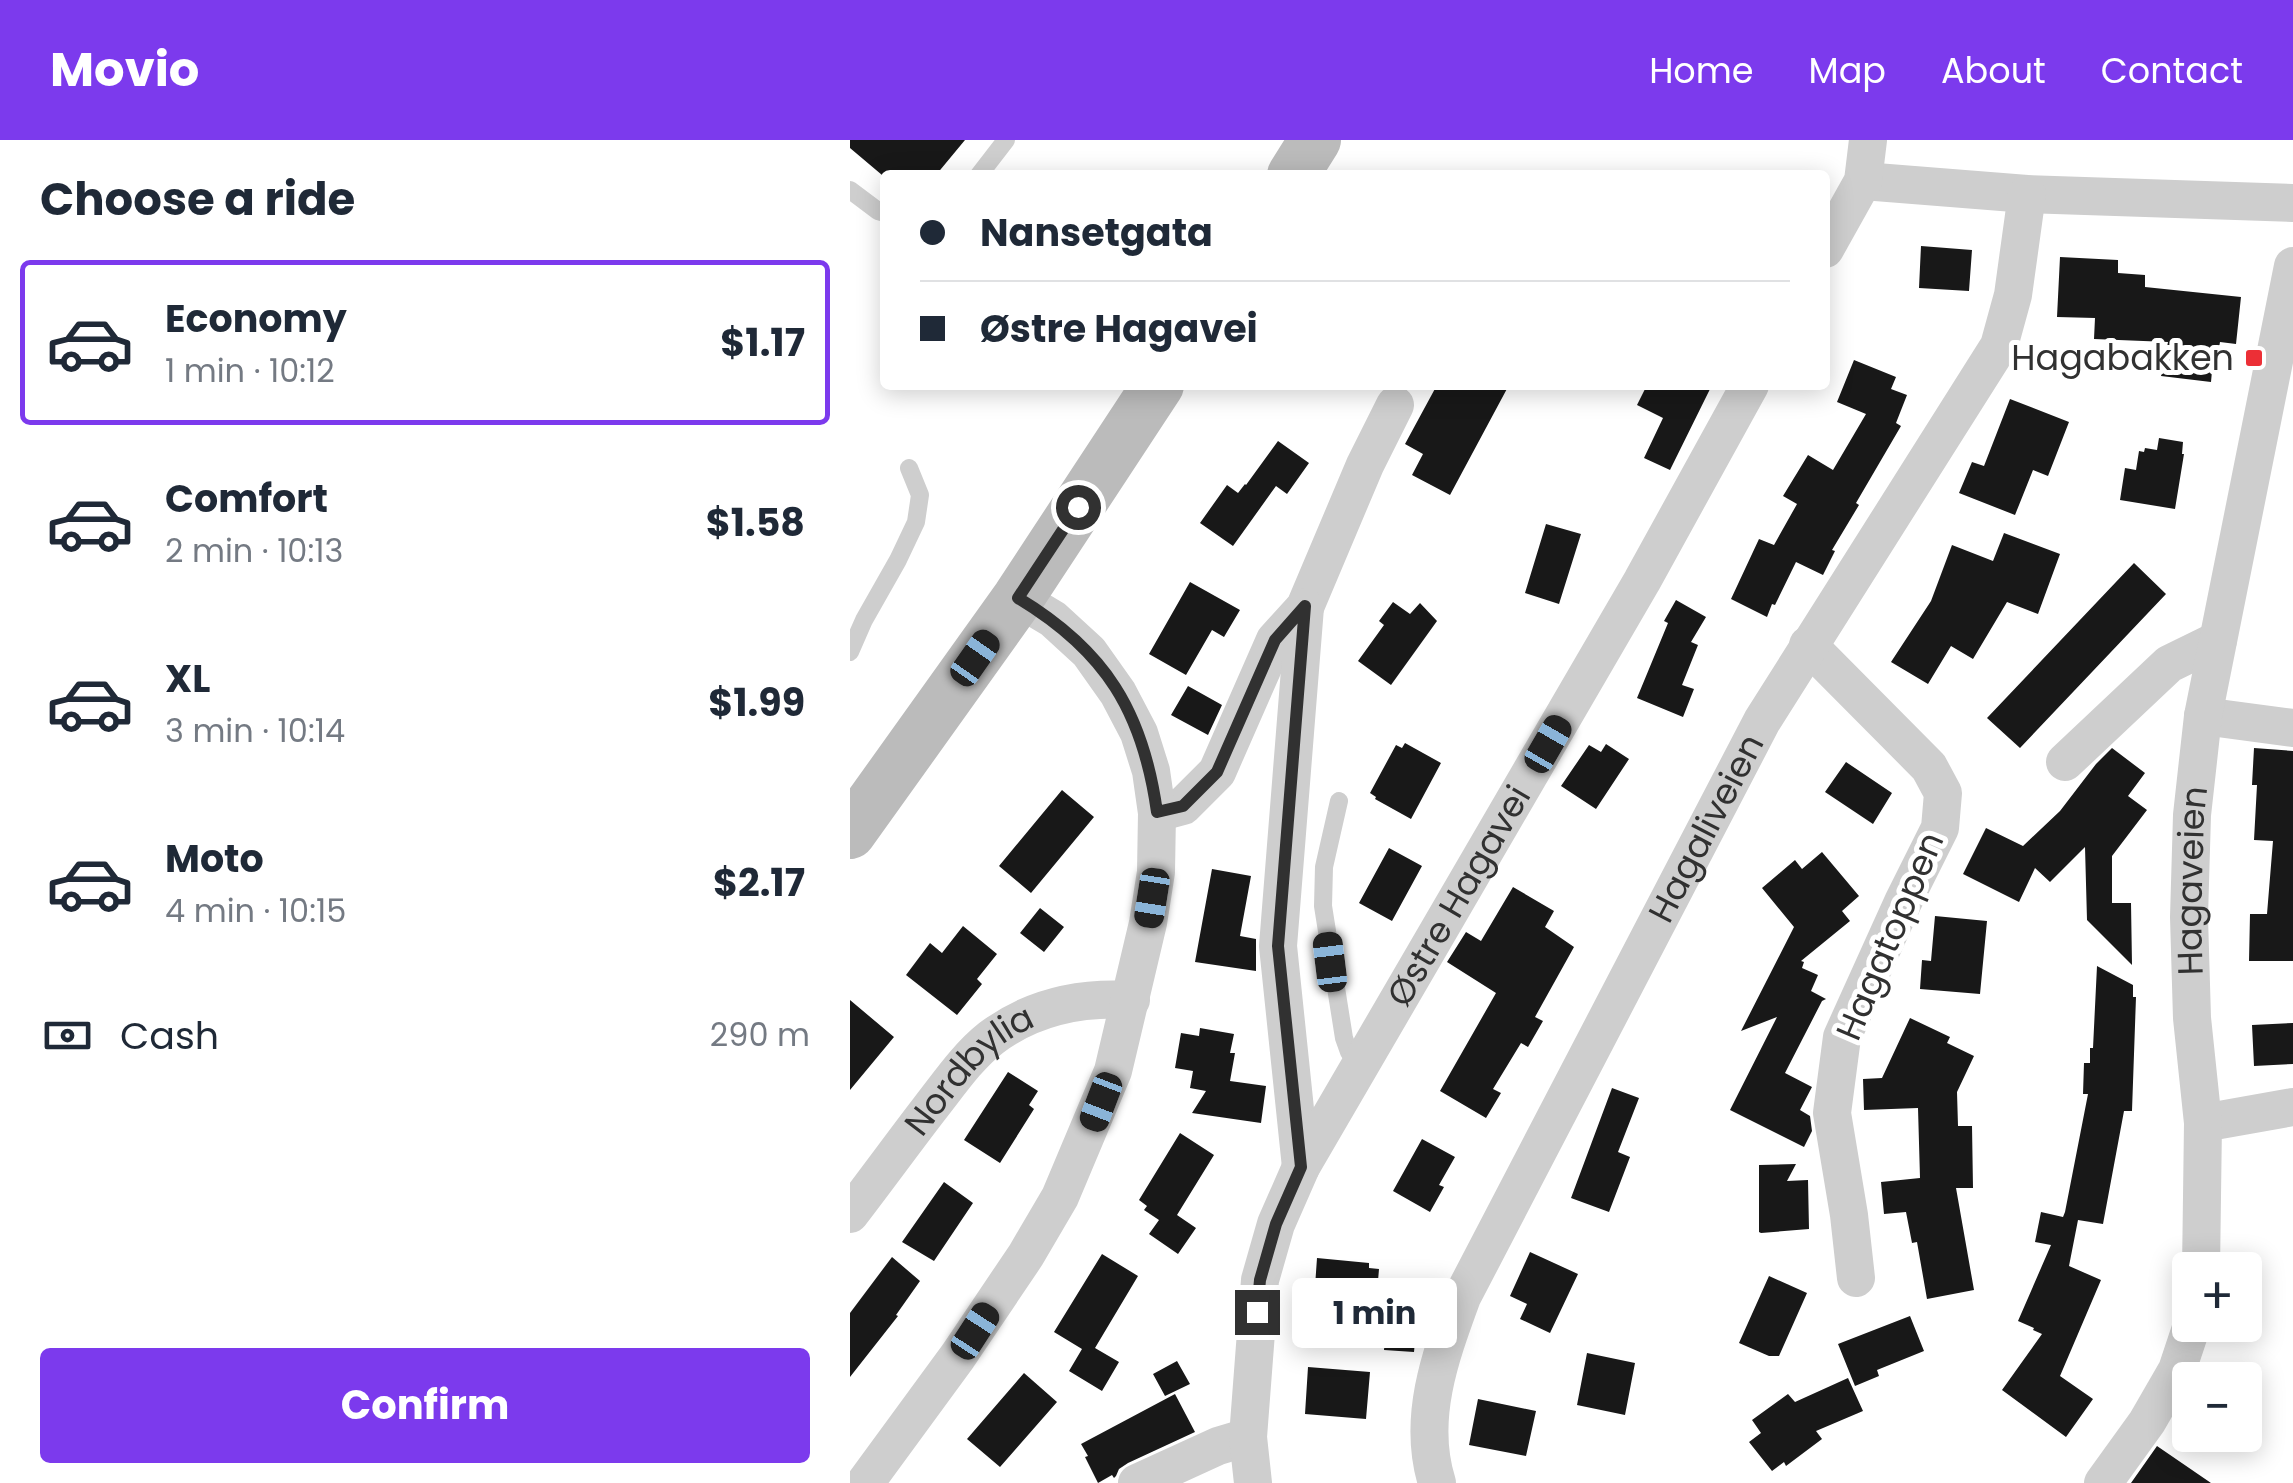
<!DOCTYPE html>
<meta charset="utf-8">
<style>
:root{--surface:#fff;--page:#f6f6f7;--text:#1f2937;--muted:#747a83;--line:#e0e1e3;--accent:#7c3aed}
body{margin:0;font-family:Poppins,sans-serif;background:var(--page);color:var(--text);height:100vh;display:flex;flex-direction:column;font-size:38px;white-space:nowrap}
*{box-sizing:border-box;margin:0}
p{font-size:32px;color:var(--muted)}
.icon{flex:none;width:55px;height:55px;fill:none;stroke:currentColor;stroke-width:2;stroke-linecap:round;stroke-linejoin:round}
.map{position:relative;flex:1;overflow:hidden}
.drawer{display:flex;flex-direction:column;background:var(--surface);width:850px}
.drawer>*{flex:none}
.hud{position:absolute;left:30px;top:30px;width:950px;height:220px;border-radius:10px;box-shadow:0 5px 25px #0003;display:grid;align-content:center;height:220px;padding:0 40px;background:var(--surface)}
.controls{position:absolute;left:1322px;top:1112px;display:grid;gap:20px}
.controls a{display:grid;place-items:center;width:90px;height:90px;border-radius:10px;background:var(--surface);box-shadow:0 5px 25px #0003;font-size:50px}
.end{position:absolute;width:45px;height:45px;margin:-22px;border:12px solid #313131;background:#fff;box-shadow:0 0 0 5px #fff}
.from{border-radius:50%}
.bubble{position:absolute;height:70px;border-radius:10px;background:var(--surface);box-shadow:0 5px 25px #0003;font-size:32px;font-weight:700;line-height:70px;text-align:center}
.car{position:absolute;width:30px;height:60px;margin:-30px -15px;border-radius:12px;box-shadow:0 0 8px 2px #0007;background:linear-gradient(#222 24%,#8ab4d8 0 40%,#222 0 76%,#8ab4d8 0 86%,#222 0)}
.hud b{display:flex;align-items:center;gap:35px;height:95px;font-size:38px}
.hud b+b{border-top:2px solid var(--line)}
.hud i{width:25px;height:25px;background:var(--text)}
ul{padding:0;list-style:none}
li{display:flex;align-items:center;gap:30px;height:165px;margin:0 20px 15px;padding:0 20px;border:5px solid transparent;border-radius:10px}
li div{flex:1}
li b{display:block;font-size:38px}
li em{font-style:normal;font-weight:700}
li.selected{border-color:var(--accent)}
li>.icon{width:90px;height:90px;stroke-width:1.5}
h2{padding:0 40px;font-size:45px;line-height:120px}
.pay{display:flex;align-items:center;gap:25px;height:110px;padding:0 40px;font-size:38px}
.pay p{margin-inline-start:auto}
.action{display:flex;gap:20px;margin-top:auto;padding:20px 40px}
.action a{flex:1;height:115px;border-radius:10px;background:var(--accent);color:#fff;font-size:40px;font-weight:700;line-height:115px;text-align:center}
header{display:flex;align-items:center;gap:60px;box-sizing:border-box;height:140px;padding:0 50px;background:var(--accent);color:#fff}
header strong{font-size:48px}
nav{display:flex;gap:55px;margin-inline-start:auto;font-size:35px}
main{display:flex;flex:1;min-height:0}
.map>svg:first-child{display:block}
</style>
<header>
<strong>Movio</strong>
<nav><a>Home</a><a>Map</a><a>About</a><a>Contact</a></nav>
</header>
<main>
<section class="drawer">
<h2>Choose a ride</h2>
<ul>
<li class="selected"><svg class="icon" aria-label="car" viewBox="0 0 24 24"><path d="M5 17H2v-5l4-1 3-4h7l3 4 3 1v5h-3M9 17h6M6 11h13"/><circle cx="7" cy="17" r="2"/><circle cx="17" cy="17" r="2"/></svg><div><b>Economy</b><p>1 min · 10:12</p></div><em>$1.17</em></li>
<li><svg class="icon" aria-label="car" viewBox="0 0 24 24"><path d="M5 17H2v-5l4-1 3-4h7l3 4 3 1v5h-3M9 17h6M6 11h13"/><circle cx="7" cy="17" r="2"/><circle cx="17" cy="17" r="2"/></svg><div><b>Comfort</b><p>2 min · 10:13</p></div><em>$1.58</em></li>
<li><svg class="icon" aria-label="car" viewBox="0 0 24 24"><path d="M5 17H2v-5l4-1 3-4h7l3 4 3 1v5h-3M9 17h6M6 11h13"/><circle cx="7" cy="17" r="2"/><circle cx="17" cy="17" r="2"/></svg><div><b>XL</b><p>3 min · 10:14</p></div><em>$1.99</em></li>
<li><svg class="icon" aria-label="car" viewBox="0 0 24 24"><path d="M5 17H2v-5l4-1 3-4h7l3 4 3 1v5h-3M9 17h6M6 11h13"/><circle cx="7" cy="17" r="2"/><circle cx="17" cy="17" r="2"/></svg><div><b>Moto</b><p>4 min · 10:15</p></div><em>$2.17</em></li>
</ul>
<div class="pay"><svg class="icon" aria-label="cash" viewBox="0 0 24 24"><path d="M3 7h18v10H3z"/><circle cx="12" cy="12" r="2"/></svg>Cash<p>290 m</p></div>
<div class="action"><a>Confirm</a></div>
</section>
<div class="map">
<svg width="1443" height="1343" viewBox="0 0 1443 1343">
<rect width="100%" height="100%" fill="#fff"/>
<path fill="#181818" d="M0,0H115L86,35H32L0,8Z
M1071,106L1122,110L1119,151L1069,148Z
M1210,117L1268,120V133L1295,135V147L1391,157L1386,204L1370,202L1367,220H1363L1361,242L1311,236L1318,202L1244,199L1245,178L1207,177Z
M1004,220L1046,237L1041,249L1057,255L1046,283L1051,286L1006,363L1009,365L982,410L985,411L973,435L946,422L925,465L922,464L917,477L881,459L909,399L924,405L947,364L933,356L958,315L983,330L1016,274L987,262Z
M587,245H659L600,355L562,335L573,314L555,304Z
M797,245H862L820,330L794,318L813,278L787,265Z
M1160,259L1219,282L1198,336L1183,330L1165,375L1109,353L1122,322L1134,326Z
M1309,298L1333,302L1332,314H1334L1325,369L1270,360L1275,328L1286,330L1289,311L1294,312L1295,308L1307,310Z
M428,301L459,323L437,354L426,346L383,406L350,383L377,345L388,353L395,344L396,345Z
M696,384L731,394L709,464L675,453Z
M1154,393L1210,414L1188,474L1157,462L1123,519L1101,506L1078,544L1041,522L1081,461L1102,405L1143,421Z
M1284,423L1316,454L1170,608L1137,578Z
M340,442L390,470L374,497L362,490L336,535L299,514Z
M826,460L856,477L841,502L848,505L832,545L844,549L833,577L787,558L818,483L814,481Z
M543,462L560,474L570,463L587,481L541,545L508,521L534,485L529,481Z
M338,546L372,565L358,595L321,575Z
M555,603L591,623L561,679L525,659L526,657L520,653L546,605L552,608Z
M756,604L779,619L746,669L711,646L739,605L751,612Z
M1262,608L1295,633L1278,656L1297,670L1262,716V763H1281L1282,825L1237,780L1235,707L1200,742L1185,728L1169,762L1113,734L1136,688L1173,706L1210,671L1246,624Z
M1404,608L1443,611V821H1399L1400,774H1417L1423,701L1404,700L1407,645H1402Z
M996,622L1042,653L1023,684L975,652Z
M212,650L244,677L181,753L149,726Z
M539,708L572,726L542,781L509,763Z
M972,712L1009,756L992,771L1000,781L951,821L954,822L952,828L968,835L961,851L976,859L972,861L935,933L962,947L950,970L960,976L962,991L954,1007L880,970L927,877L891,891L944,787L912,748L945,720L952,729Z
M362,729L401,736L390,796L406,799V831L345,822Z
M663,747L704,771L695,787L724,807L685,877L693,881L678,907L671,903L643,949L651,953L636,978L590,951L646,853L597,822L616,792L631,801Z
M190,768L214,787L194,812L170,793Z
M1085,776L1137,781L1130,854L1070,849L1072,820L1081,821Z
M113,786L147,814L127,839L132,844L107,875L56,835L80,803L92,813Z
M1247,826L1283,845V857H1286L1282,971H1274L1253,1084L1228,1080L1219,1126L1251,1140L1210,1236L1243,1259L1216,1297L1152,1250L1192,1194L1183,1190L1184,1188L1168,1181L1201,1105L1185,1102L1191,1072L1213,1077L1215,1072L1238,954H1233L1234,923H1240V908H1243Z
M0,860L44,897L0,950Z
M1060,878L1100,897L1097,903L1124,916L1107,952L1108,986H1122L1123,1048H1106L1124,1150L1077,1159L1067,1102L1062,1103L1056,1072L1034,1074L1031,1042L1070,1038L1068,968L1014,970L1013,939L1032,938Z
M1443,883V924L1404,926L1402,885Z
M350,888L384,894L380,913H385L380,941L416,946L411,983L342,973L356,951L340,948L343,931L325,928L331,893L349,896Z
M158,932L188,951L179,965L184,969L150,1023L114,1000Z
M762,948L789,958L768,1012L780,1017L759,1072L721,1058Z
M330,993L364,1015L327,1075L346,1088L328,1114L299,1094L309,1080L294,1070L297,1066L289,1060Z
M572,999L605,1017L589,1045L594,1047L580,1072L543,1051Z
M946,1024L937,1041L958,1040L959,1089L911,1093L909,1092V1025Z
M94,1042L123,1063L84,1121L52,1102Z
M680,1112L728,1134L700,1193L670,1179L677,1164L660,1156Z
M252,1114L288,1136L245,1208L269,1222L252,1251L219,1231L232,1209L204,1192Z
M42,1117L70,1141L46,1175L48,1176L0,1237V1173Z
M467,1118L519,1123V1128L529,1129L526,1165L464,1161Z
M919,1136L957,1153L929,1216H919L889,1203Z
M539,1156L569,1158L564,1212L534,1210Z
M1060,1176L1074,1211L1027,1230L1029,1236L1005,1246L988,1204Z
M737,1213L785,1223L775,1275L727,1265Z
M327,1221L340,1244L315,1256L303,1234Z
M458,1227L520,1232L516,1279L455,1274Z
M174,1233L207,1262L150,1327L117,1299Z
M998,1238L1013,1271L966,1291L972,1299L936,1326L934,1322L922,1331L899,1302L911,1293L902,1280L938,1254L945,1262Z
M325,1254L345,1292L278,1323L269,1329L266,1336L264,1338L262,1335L248,1343L235,1317L238,1316L231,1304Z
M628,1259L686,1271L676,1316L619,1305Z
M1307,1306L1361,1343H1281Z"/>
<g fill="none" stroke-linecap="round" stroke-linejoin="round">
<path stroke="#cecece" stroke-width="18" d="M129,35L156,0
M0,50L28,71L35,73
M0,512L14,480L48,420L66,382L70,355L59,328
M489,661L474,727L473,766L494,898L499,912L510,928"/>
<g stroke="#cecece" stroke-width="38">
<path d="M1013,41L1177,54L1443,63"/>
<path d="M975,109L1013,41L1018,0"/>
<path d="M958,505L1079,627L1093,653L1090,688L1053,762L992,897L982,973L999,1075L1006,1138"/>
<path d="M1353,576L1443,588"/>
<path d="M1215,622L1319,524L1368,500"/>
<path d="M307,673L333,666L367,632L425,500L455,467L515,325L545,265"/>
<path d="M1353,983L1443,967"/>
<path d="M451,1027L428,806L455,467"/>
<path id="s1" d="M0,1074C27,1039 53,1003 80,968C99,944 117,917 141,898C182,867 231,857 281,860"/>
<path id="s2" d="M1351,1130L1353,983L1342,878L1339,777L1342,675L1353,576L1443,126"/>
<path d="M15,1343L108,1216L176,1115L210,1057L263,931L298,783L306,732L307,673L301,631L289,593L268,553L239,512L203,479L168,458"/>
<path d="M287,1343L368,1306L398,1297"/>
<path id="s3" d="M403,1343L398,1297L410,1140L426,1084L451,1027L792,441L900,245"/>
<path id="s4" d="M587,1343C567,1279 590,1217 612,1157L912,581L1149,206L1163,155L1177,54"/>
<path d="M1253,1343L1297,1282L1327,1230L1342,1185"/>
</g>
<path stroke="#bbb" stroke-width="52" d="M443,35L465,0
M0,693L168,458L308,245"/>
</g>
<g fill="none" stroke-linecap="round" stroke-linejoin="round">
<path stroke="#313131" stroke-width="12" d="M228,367L168,458C256,511 293,572 307,672L333,666L367,632L425,500L455,466L428,806L451,1027L426,1084L410,1140L407,1172"/>
</g>
<rect fill="#ec2f36" stroke="#fff" stroke-width="4" x="1394" y="208" width="20" height="20" rx="5"/>
<g text-anchor="middle" stroke-width="10" stroke-linejoin="round" paint-order="stroke">
<g font-size="35" fill="#313131" stroke="#fff" text-anchor="end">
<text x="1384" y="230">Hagabakken</text>
</g>
<g font-size="35" fill="#313131" stroke="#fff">
<text dy="12" stroke="none"><textPath href="#s4" startOffset="720">Hagaliveien</textPath></text>
<text dy="12" stroke="none"><textPath href="#s2" startOffset="390">Hagaveien</textPath></text>
<text dy="12" stroke="none"><textPath href="#s3" startOffset="638">Østre Hagavei</textPath></text>
<text transform="translate(1040 796) rotate(-67)" y="12">Hagatoppen</text>
<text dy="12" stroke="none"><textPath href="#s1" startOffset="188">Nordbylia</textPath></text>
</g>
</g>
</svg>
<div class="controls">
<a>+</a>
<a>−</a>
</div>
<i class="end from" style="left:228px;top:367px"></i>
<i class="end" style="left:407px;top:1172px"></i>
<div class="bubble" style="left:442px;top:1138px;width:165px">1 min</div>
<i class="car" style="left:125px;top:518px;rotate:35deg"></i>
<i class="car" style="left:698px;top:604px;rotate:30deg"></i>
<i class="car" style="left:302px;top:758px;rotate:189deg"></i>
<i class="car" style="left:480px;top:822px;rotate:353deg"></i>
<i class="car" style="left:251px;top:962px;rotate:201deg"></i>
<i class="car" style="left:125px;top:1191px;rotate:33deg"></i>
<div class="hud">
<b><i class="from"></i>Nansetgata</b>
<b><i></i>Østre Hagavei</b>
</div>
</div>
</main>
